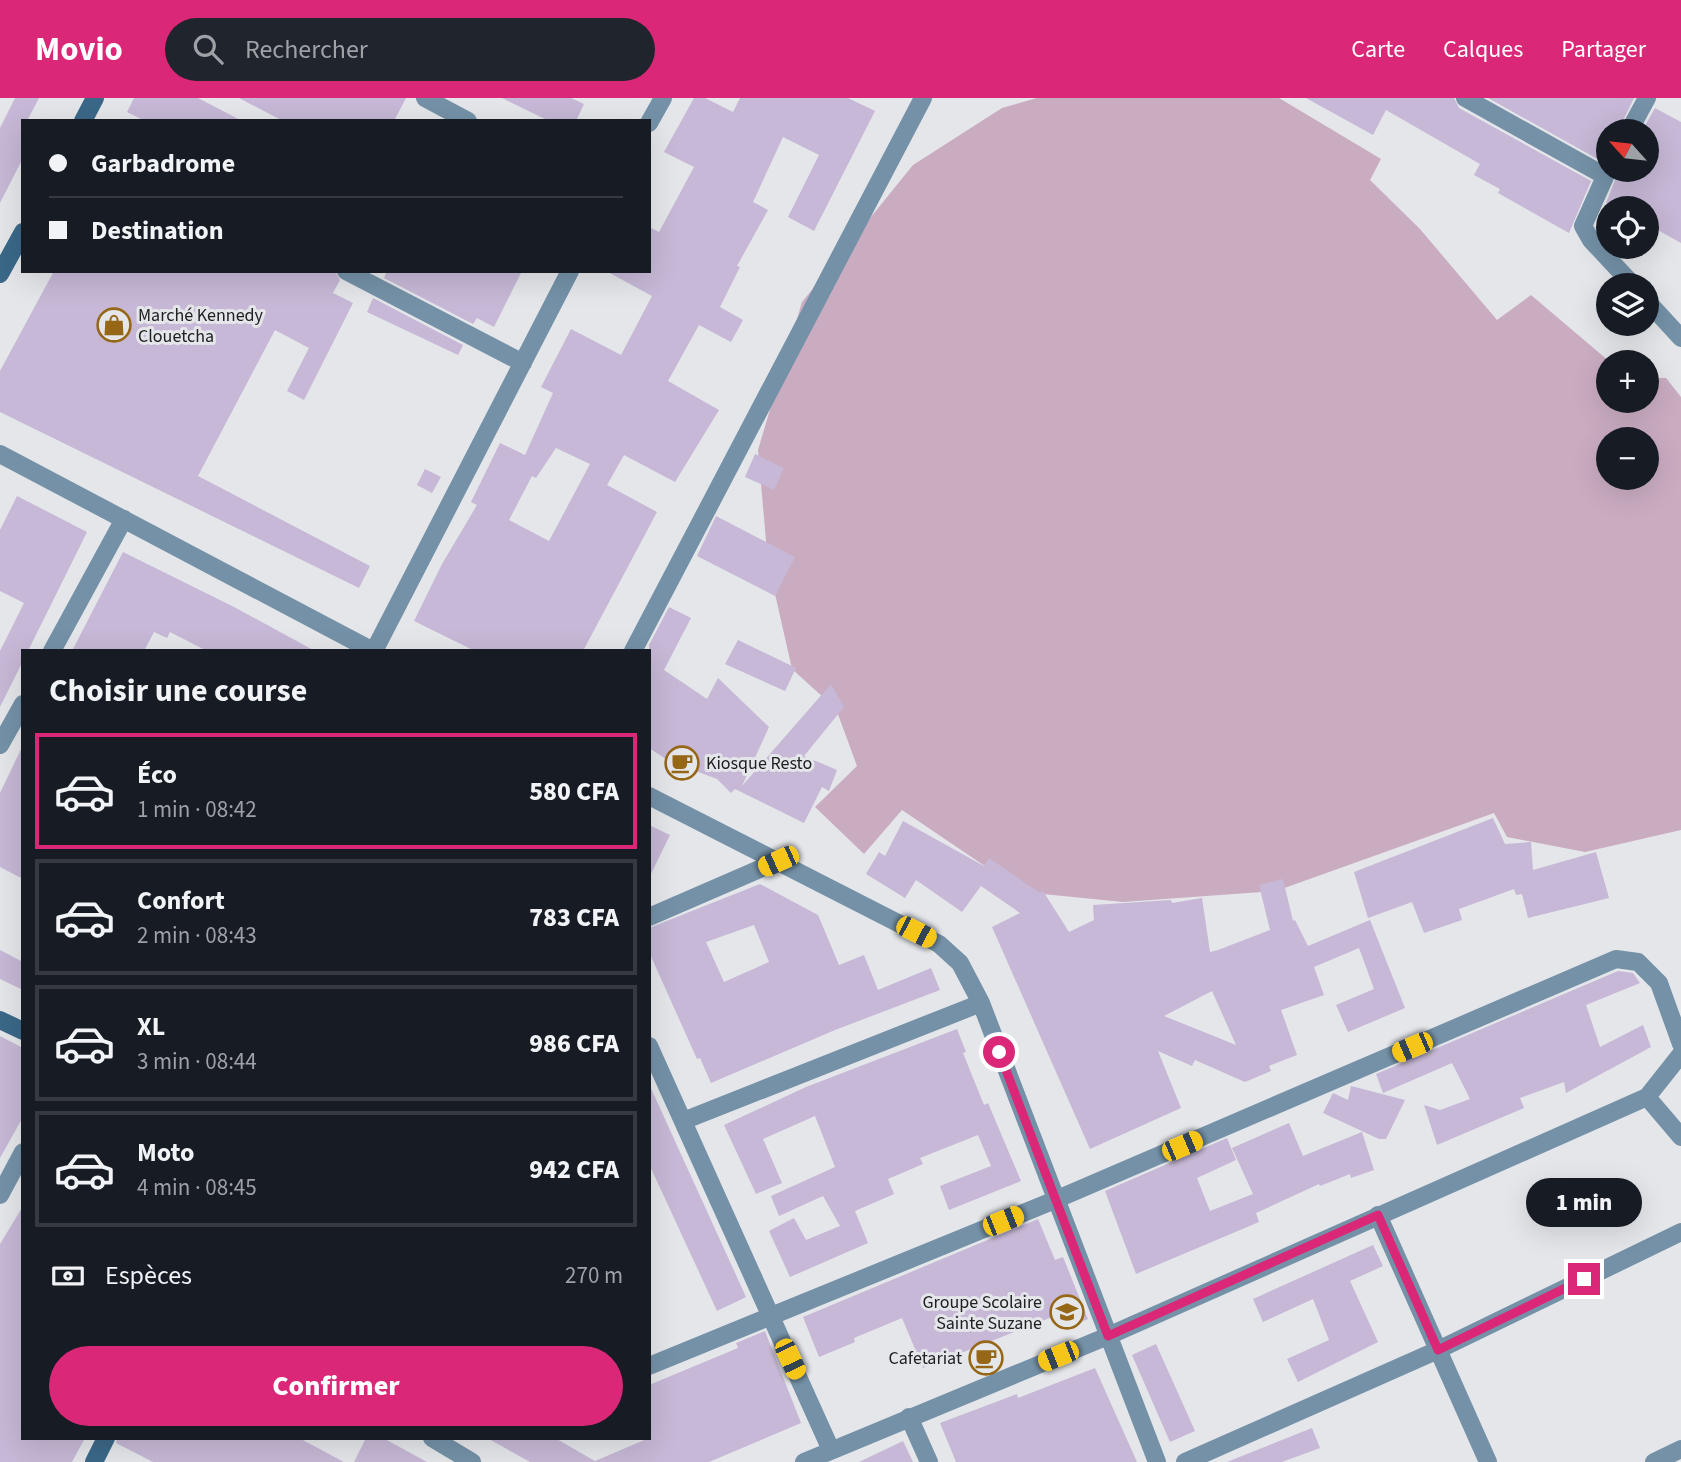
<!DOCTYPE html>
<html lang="fr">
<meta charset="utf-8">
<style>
:root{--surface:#171b24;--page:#20242c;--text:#f1f3f6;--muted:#9ea1a6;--line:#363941;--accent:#db2777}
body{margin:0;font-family:"Source Sans 3",sans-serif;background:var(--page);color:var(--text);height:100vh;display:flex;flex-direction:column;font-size:26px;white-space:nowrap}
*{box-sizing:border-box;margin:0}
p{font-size:23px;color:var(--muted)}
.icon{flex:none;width:38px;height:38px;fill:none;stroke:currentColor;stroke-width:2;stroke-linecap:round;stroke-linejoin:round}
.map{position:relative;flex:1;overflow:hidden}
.drawer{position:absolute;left:21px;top:551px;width:630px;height:791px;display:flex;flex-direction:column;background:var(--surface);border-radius:0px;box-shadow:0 7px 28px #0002}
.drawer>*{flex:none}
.banner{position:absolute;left:21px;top:21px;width:630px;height:154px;border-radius:0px;box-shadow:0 7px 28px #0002;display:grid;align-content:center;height:154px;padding:0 28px;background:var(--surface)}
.needle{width:46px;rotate:297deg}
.tools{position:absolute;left:1596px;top:21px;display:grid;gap:14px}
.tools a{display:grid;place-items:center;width:63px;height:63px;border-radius:50%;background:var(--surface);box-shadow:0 7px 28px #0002;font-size:35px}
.end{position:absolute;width:32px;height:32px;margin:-16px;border:9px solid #db2777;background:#fff;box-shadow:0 0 0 4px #fff}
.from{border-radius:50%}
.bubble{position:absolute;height:49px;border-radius:24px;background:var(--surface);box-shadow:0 7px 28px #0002;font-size:23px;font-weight:800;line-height:49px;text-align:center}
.car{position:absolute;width:21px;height:42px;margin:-21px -10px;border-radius:9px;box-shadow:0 0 5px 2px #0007;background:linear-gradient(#f5c518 24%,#345 0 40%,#f5c518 0 76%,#345 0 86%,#f5c518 0)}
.banner b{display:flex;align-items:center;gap:24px;height:66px;font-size:26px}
.banner b+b{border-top:2px solid var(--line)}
.banner i{width:18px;height:18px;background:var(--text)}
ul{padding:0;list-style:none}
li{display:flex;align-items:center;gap:21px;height:116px;margin:0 14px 10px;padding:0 14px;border:4px solid var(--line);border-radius:0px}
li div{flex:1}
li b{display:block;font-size:26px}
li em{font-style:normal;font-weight:800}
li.selected{border-color:var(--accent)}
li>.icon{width:63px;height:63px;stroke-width:1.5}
h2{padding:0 28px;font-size:32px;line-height:84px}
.pay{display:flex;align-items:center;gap:18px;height:77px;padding:0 28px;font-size:26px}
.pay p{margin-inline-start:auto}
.primary-button{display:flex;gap:14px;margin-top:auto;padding:14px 28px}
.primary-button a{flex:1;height:80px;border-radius:42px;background:var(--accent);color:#fff;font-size:28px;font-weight:800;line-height:80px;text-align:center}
header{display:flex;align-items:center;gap:42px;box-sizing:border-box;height:98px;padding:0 35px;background:var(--accent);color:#fff}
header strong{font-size:33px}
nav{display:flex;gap:38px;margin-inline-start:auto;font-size:24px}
.search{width:490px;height:63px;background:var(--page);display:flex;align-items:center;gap:18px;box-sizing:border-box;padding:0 24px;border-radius:38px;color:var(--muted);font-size:26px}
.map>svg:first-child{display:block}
</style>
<header>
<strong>Movio</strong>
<div class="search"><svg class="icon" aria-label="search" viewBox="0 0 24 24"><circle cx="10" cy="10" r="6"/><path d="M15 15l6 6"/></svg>Rechercher</div>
<nav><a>Carte</a><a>Calques</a><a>Partager</a></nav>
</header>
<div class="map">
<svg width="1681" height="1364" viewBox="0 0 1681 1364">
<rect width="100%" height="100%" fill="#e4e6ea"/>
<path fill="#caacc1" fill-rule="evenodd" d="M1037,0H1279L1381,61L1370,82L1420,131L1497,222L1531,197L1610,264L1608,303H1647V280H1666L1681,299V732L1585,754L1507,739L1494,715L1276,793L1123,804L1023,794L902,712L864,756L815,709L857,668L836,611L792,571L768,465L758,352L802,204L913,67L1002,10ZM1608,341H1647V380H1608Z"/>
<path fill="#c6b8d6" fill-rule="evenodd" d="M15,0H39L27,23H23V60L0,105V30Z
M134,0H198L242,23H145L127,14Z
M239,0H406L394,23H283Z
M502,0H571L584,6L576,23H549Z
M694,0H705L733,14L740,0H848L875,13L814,133L788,119L819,57L783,39L753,104L768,112L737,168L740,169L720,209L743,222L731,244L699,227L668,283L719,312L675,384L624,357L607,387L657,414L583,553H475L414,523L442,466L477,407L471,404L500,345L525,357L553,295L541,289L571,231L621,257L652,198L606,173H649V129L659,134L694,69L664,54ZM556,350L590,366L549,443L509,422L532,378L536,380Z
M1306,0H1454L1459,10L1591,83L1569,135L1498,95L1500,91L1474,77L1480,66L1386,12L1373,37Z
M1488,0H1634L1618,33H1608V61L1601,63Z
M1655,10L1681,24V145L1647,126V110H1617L1606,105L1619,72H1647V33H1642Z
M54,173H335L340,182L333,195L353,205L304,302L287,293L309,250L275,232L198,378L370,468L359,490L0,314V273Z
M387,173H522L494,229L477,220L473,226L384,180Z
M373,200L463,247L458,257L367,214Z
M755,356L784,370L774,392L745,379Z
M425,371L441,379L432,395L417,387Z
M17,398L87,434L28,553H23L22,565L0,609V553L24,505L0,493V432Z
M716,418L795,459L775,498L697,458Z
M123,454L236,510L315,553H207L170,534L167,540L154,534L144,553H72Z
M669,509L691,520L664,572L707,601L718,580L769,629L742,688L831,586L844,609L804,658L837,672L829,693L822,689L804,725L735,691L731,695L717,681L669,663L649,650V547Z
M738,542L796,570L785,593L725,566Z
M23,647V781L0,769V695Z
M1493,720L1505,746L1531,744L1533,772L1596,754L1609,800L1528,820L1522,796L1516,797L1514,791L1459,811L1462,822L1424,835L1412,804L1368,820L1354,774Z
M903,723L984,768L989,760L1040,795L1043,793L1069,834L1094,822L1093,807L1171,802L1172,805L1202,800L1210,854L1218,852L1270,832L1259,787L1283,781L1293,823L1295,822L1308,848L1370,822L1405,910L1348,934L1336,907L1374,891L1359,850L1314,869L1324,897L1281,912L1297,957L1269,968L1271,973L1245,984L1195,962L1192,968L1158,953L1181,1010L1090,1051L992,829L1020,815L981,788L962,814L916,782L905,800L866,776L879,754L885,758ZM1212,893L1236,947L1164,918Z
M649,727L670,737L649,780Z
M760,786L818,817L839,867L864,857L878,892L931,870L940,892L835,932L711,985L700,960L697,961L649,854V830ZM754,827L769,864L724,884L706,844Z
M0,852L23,864V892L0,881Z
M1618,873L1633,875L1640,885L1586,907L1600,949L1643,927L1651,949L1566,995L1564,984L1520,1000L1524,1010L1437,1047L1424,1007L1440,1012L1470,1001L1452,965L1383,995L1376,976Z
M957,931L966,954L963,955L984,1007L988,1005L1021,1083L949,1112L940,1088L991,1068L978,1037L920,1060L923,1066L888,1081L894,1096L855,1113L868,1145L790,1179L769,1133L794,1120L806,1142L840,1128L823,1098L779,1118L771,1098L835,1069L815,1018L763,1041L782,1085L756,1096L724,1027L806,989Z
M0,938L23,950V1019L0,1060Z
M649,986L746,1199L717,1213L649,1066Z
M1351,988L1405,1002L1386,1041H1379L1323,1015L1333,995L1348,1002Z
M1289,1025L1303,1058L1362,1034L1374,1072L1351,1080L1350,1076L1320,1088L1319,1086L1256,1115L1259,1124L1136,1176L1105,1093L1227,1040L1236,1062L1197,1080L1210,1113L1253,1096L1232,1050Z
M23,1108V1340H85L72,1364H0V1146Z
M1038,1121L1055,1162L1063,1159L1088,1221L1066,1231L1060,1216L923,1270L902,1220L854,1240L855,1244L819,1259L803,1219Z
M1373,1147L1383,1168L1350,1183L1378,1244L1298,1284L1287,1261L1329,1242L1313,1201L1263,1224L1253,1201Z
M765,1233L801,1325L709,1364H530L487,1340H555L595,1363L649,1340V1287L738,1250L736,1245Z
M1156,1246L1195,1333L1170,1344L1132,1257Z
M1095,1270L1137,1364H956L940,1325L1017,1296L1018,1300Z
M1312,1330L1320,1350L1282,1364H1227Z
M117,1340H299L344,1364H153L116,1345Z
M366,1340H383L427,1364H354Z
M903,1343L913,1364H859Z"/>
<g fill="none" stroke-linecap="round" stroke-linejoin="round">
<path stroke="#7491a7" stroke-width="18" d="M425,0L468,23
M1465,0L1605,78
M649,25L663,0
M1629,33L1647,0
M1608,72L1583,128L1591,142L1633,187
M346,173L523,265
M1647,203L1681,240
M0,356L373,553
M52,553L124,421
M374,553L570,173
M633,553L923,0
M0,647L23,606
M649,698L939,846L960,865L981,905L1157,1364
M649,819L778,763
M649,948L831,1352
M1647,999L1681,1039
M683,1023L981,905
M0,1097L23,1054
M1378,1117L1488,1364
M649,1268L1055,1102L1616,861L1638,864L1659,885L1681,946
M909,1319L929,1364
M432,1340L472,1364
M804,1364L1108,1238L1647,999L1681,956
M1185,1364L1438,1252L1681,1134
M1654,1364L1681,1351"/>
<path stroke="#3b6888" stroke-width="18" d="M83,23L95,0
M0,176L23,134
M0,922L23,933
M94,1364L106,1340"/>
</g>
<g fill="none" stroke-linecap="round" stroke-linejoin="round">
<path stroke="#db2777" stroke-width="9" d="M999,954L1108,1238L1378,1117L1438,1252L1584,1181"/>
</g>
<defs>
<symbol id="shop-ring" viewBox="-11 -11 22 22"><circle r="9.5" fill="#e4e6ea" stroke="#966716" stroke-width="1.5"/><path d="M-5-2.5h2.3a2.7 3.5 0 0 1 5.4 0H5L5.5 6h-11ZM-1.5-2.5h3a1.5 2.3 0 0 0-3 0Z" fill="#966716"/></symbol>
<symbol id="cafe-ring" viewBox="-11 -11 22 22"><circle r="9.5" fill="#e4e6ea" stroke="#966716" stroke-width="1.5"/><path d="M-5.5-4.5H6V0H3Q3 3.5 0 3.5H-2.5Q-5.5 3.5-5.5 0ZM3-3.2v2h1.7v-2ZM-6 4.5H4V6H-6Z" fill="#966716"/></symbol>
<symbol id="school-ring" viewBox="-11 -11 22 22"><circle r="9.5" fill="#e4e6ea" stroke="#966716" stroke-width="1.5"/><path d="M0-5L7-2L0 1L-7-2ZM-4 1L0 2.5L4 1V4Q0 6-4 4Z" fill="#966716"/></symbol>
</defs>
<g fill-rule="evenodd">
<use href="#shop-ring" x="95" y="208" width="38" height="38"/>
<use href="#cafe-ring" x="663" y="646" width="38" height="38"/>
<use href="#school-ring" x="1048" y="1195" width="38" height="38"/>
<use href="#cafe-ring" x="967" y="1241" width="38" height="38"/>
</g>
<g text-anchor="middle" stroke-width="6" stroke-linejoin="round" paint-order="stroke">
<g font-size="18" fill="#212123" stroke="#e4e6ea" text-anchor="start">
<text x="138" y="223">Marché Kennedy<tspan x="138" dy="21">Clouetcha</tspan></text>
<text x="706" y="671">Kiosque Resto</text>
<text x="1042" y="1210" text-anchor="end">Groupe Scolaire<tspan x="1042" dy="21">Sainte Suzane</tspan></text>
<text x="962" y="1266" text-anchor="end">Cafetariat</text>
</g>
</g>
</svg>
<div class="tools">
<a><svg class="needle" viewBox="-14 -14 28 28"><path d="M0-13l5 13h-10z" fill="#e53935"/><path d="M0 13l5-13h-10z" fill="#9ea1a6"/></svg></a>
<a><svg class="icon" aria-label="locate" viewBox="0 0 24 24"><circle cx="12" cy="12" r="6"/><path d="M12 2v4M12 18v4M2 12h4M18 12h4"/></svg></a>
<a><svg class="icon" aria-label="layers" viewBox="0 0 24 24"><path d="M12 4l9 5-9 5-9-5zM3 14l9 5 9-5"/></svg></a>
<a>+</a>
<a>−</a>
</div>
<i class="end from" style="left:999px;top:954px"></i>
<i class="end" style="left:1584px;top:1181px"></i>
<div class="bubble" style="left:1526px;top:1080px;width:116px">1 min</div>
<i class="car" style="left:778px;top:763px;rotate:246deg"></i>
<i class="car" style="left:916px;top:834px;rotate:117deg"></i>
<i class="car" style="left:1412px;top:949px;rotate:247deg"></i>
<i class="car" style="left:1182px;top:1048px;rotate:67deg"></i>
<i class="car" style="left:1003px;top:1123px;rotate:68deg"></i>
<i class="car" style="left:1058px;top:1258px;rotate:248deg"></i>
<i class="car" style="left:790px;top:1261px;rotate:155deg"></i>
<div class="banner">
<b><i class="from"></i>Garbadrome</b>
<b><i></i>Destination</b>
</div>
<section class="drawer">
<h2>Choisir une course</h2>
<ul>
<li class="selected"><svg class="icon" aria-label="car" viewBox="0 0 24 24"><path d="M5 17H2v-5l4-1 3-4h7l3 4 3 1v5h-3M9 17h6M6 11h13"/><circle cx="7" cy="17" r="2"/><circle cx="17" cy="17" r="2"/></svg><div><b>Éco</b><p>1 min · 08:42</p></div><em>580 CFA</em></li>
<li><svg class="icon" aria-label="car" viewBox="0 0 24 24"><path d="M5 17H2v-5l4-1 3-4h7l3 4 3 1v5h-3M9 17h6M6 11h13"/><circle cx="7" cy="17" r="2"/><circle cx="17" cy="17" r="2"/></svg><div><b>Confort</b><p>2 min · 08:43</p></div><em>783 CFA</em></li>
<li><svg class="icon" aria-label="car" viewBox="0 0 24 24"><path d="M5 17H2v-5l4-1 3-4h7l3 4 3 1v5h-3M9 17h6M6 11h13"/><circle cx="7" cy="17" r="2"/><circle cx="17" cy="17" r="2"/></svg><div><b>XL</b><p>3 min · 08:44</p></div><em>986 CFA</em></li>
<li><svg class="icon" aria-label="car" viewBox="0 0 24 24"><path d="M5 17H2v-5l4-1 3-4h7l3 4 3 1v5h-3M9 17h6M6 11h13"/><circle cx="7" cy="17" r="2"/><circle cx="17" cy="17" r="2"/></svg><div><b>Moto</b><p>4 min · 08:45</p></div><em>942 CFA</em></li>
</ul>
<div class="pay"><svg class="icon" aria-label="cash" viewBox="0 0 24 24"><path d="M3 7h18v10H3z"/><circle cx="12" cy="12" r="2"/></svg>Espèces<p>270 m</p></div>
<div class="primary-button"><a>Confirmer</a></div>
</section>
</div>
